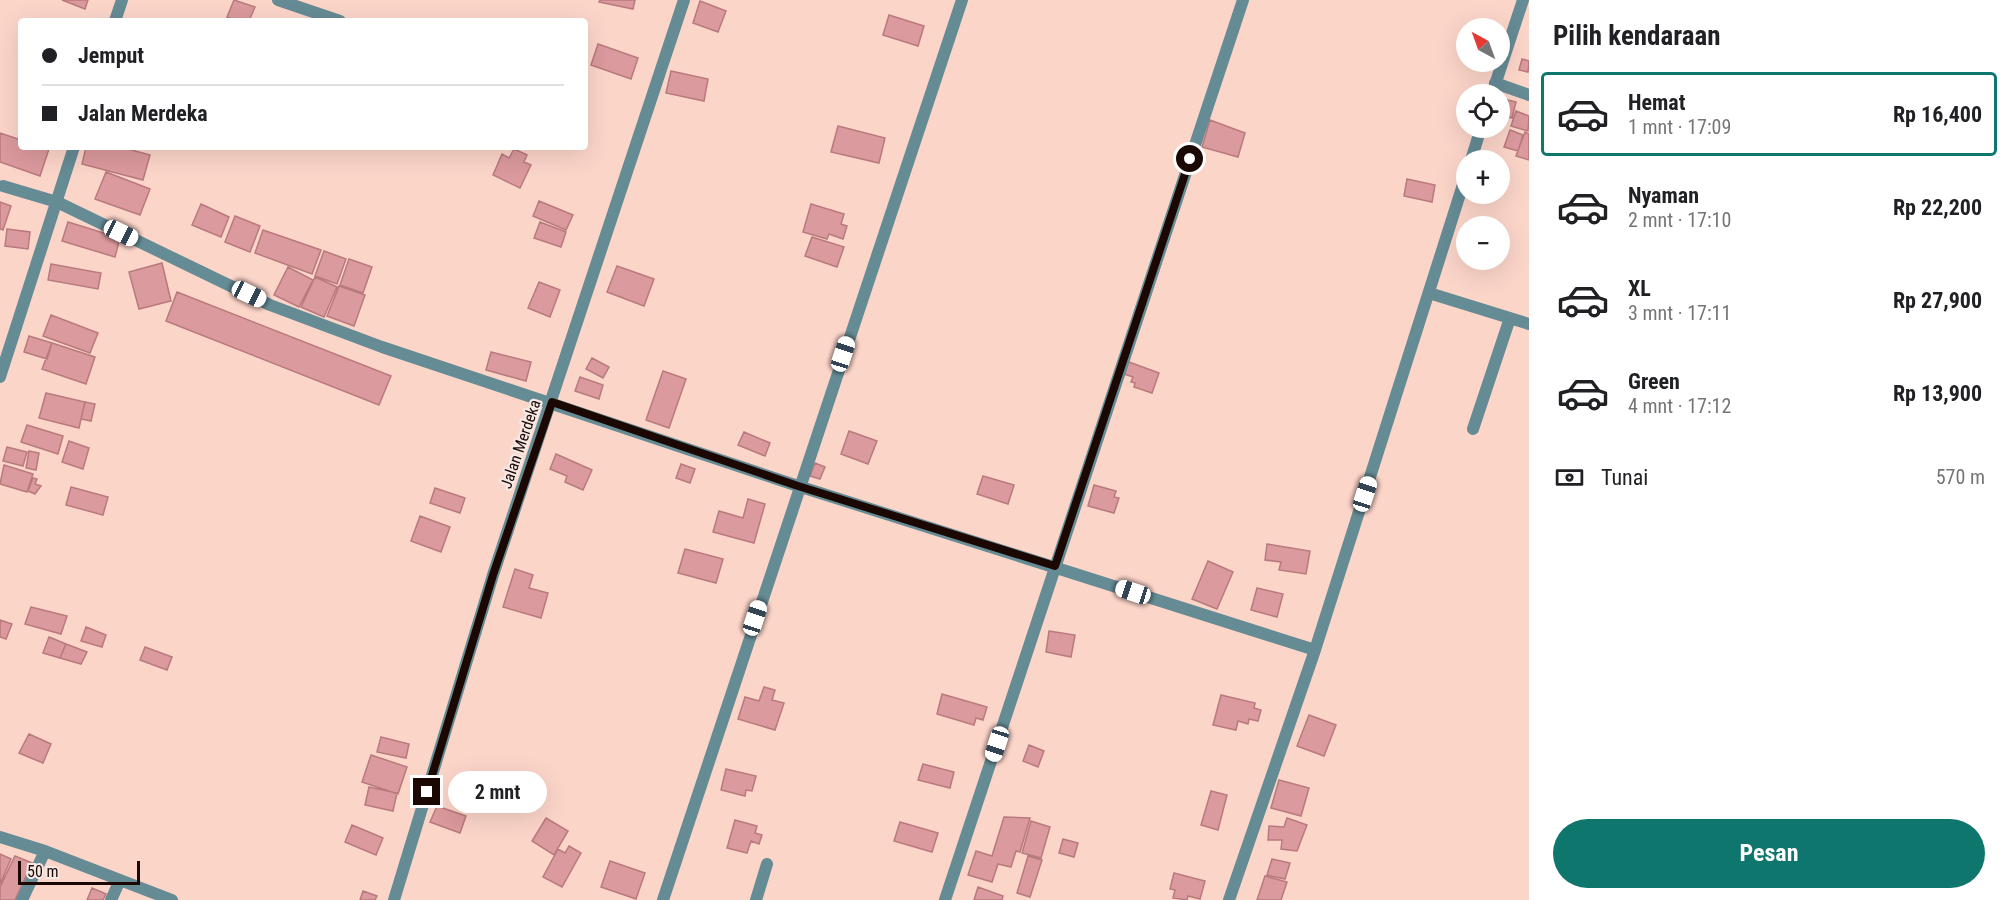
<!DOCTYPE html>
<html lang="id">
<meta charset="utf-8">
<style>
:root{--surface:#fff;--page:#f2f2f2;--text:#202124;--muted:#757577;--line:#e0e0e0;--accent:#0f766e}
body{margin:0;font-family:"Roboto Condensed",sans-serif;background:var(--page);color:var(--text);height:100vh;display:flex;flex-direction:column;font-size:22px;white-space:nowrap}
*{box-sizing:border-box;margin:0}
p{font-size:20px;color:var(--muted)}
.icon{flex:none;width:33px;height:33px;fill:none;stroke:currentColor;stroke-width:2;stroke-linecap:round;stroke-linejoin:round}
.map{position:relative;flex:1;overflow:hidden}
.sheet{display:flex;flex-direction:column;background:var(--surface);width:480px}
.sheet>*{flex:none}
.banner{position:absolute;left:18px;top:18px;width:570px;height:132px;border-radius:6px;box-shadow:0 6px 24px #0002;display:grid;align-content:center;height:132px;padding:0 24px;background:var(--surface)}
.needle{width:39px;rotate:319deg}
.tools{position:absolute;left:1456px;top:18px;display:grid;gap:12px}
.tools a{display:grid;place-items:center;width:54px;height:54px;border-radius:50%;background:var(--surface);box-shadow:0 6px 24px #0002;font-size:30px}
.scale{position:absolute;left:18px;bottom:15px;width:122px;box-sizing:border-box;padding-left:6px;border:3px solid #1c0803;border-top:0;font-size:16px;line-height:21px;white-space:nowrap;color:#1c0803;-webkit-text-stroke:4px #f6e9e5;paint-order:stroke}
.end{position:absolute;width:27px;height:27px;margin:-14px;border:8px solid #1c0803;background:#fff;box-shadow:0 0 0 3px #fff}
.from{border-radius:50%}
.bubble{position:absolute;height:42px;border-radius:21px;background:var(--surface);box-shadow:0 6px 24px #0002;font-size:20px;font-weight:700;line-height:42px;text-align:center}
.car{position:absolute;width:18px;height:36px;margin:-18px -9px;border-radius:8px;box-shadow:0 0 4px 2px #0007;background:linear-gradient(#fff 24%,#345 0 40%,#fff 0 76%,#345 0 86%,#fff 0)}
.banner b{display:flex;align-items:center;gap:21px;height:57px;font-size:22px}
.banner b+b{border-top:2px solid var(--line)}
.banner i{width:15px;height:15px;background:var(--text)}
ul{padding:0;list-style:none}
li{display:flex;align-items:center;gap:18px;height:84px;margin:0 12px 9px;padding:0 12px;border:3px solid transparent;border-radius:6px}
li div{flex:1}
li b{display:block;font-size:22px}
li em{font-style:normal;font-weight:700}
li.current{border-color:var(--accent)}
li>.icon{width:54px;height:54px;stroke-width:1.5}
h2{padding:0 24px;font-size:27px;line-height:72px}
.pay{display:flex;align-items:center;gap:15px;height:66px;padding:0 24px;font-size:22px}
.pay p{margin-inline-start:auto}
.cta{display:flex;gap:12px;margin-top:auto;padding:12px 24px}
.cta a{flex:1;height:69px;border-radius:36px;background:var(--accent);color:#fff;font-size:24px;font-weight:700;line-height:69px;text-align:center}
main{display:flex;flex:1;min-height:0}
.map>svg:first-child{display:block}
</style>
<main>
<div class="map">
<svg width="1529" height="900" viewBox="0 0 1529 900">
<rect width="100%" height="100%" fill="#fcd5c9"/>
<path fill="#db9a9d" stroke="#b97a7d" stroke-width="1.5" d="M62,0H88L85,9Z
M234,0L255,7L249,21H236L227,17Z
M600,0H635L633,9L599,2Z
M700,1L726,11L718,32L693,23Z
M889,15L924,26L918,46L883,35Z
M598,44L638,58L631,79L591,65Z
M1522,59L1529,61L1528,72L1519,70Z
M671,71L708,79L704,101L666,93Z
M1504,99L1516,102L1512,118L1500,115Z
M1516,111L1529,116L1528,131L1511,126Z
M1210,120L1245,133L1238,157L1202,147Z
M838,126L885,138L879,163L831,152Z
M1510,130L1523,135L1518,151L1504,147Z
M1525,132L1529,134V160L1516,156Z
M0,133L21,140V147L49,149L40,176L0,162Z
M86,147H121L150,155L143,180L82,164Z
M514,149L527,155L524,162L531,165L520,188L493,175L502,154L509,158Z
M106,172L150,189L140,215L95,199Z
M1407,179L1435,185L1432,202L1404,196Z
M539,201L573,215L566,230L533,216Z
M0,202L11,206L3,230L0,229Z
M201,204L229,217L221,237L192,225Z
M811,204L844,214L841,224L847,226L843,239L829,234L827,239L803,232Z
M235,216L260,226L250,252L225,242Z
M68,222L120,238L115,257L62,241Z
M540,222L566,232L561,247L534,238Z
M7,229L30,232L28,249L5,246Z
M263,230L321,250L312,274L255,253Z
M812,237L844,247L837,267L805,256Z
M324,251L346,259L337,284L315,276Z
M349,259L372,267L363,293L340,285Z
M162,263L171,301L139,309L129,272Z
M51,264L101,273L98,289L48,280Z
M617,266L654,279L644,306L607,292Z
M288,267L313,280L299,307L274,295Z
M315,277L337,287L324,317L301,307Z
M539,282L560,290L550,317L528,308Z
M339,286L365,295L354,326L327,316Z
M177,292L391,376L379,405L166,321Z
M51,315L98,333L90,353L43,336Z
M29,336L52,343L47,359L24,352Z
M52,343L95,357L86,384L42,369Z
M491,352L531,362L526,381L486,370Z
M592,358L609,367L603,378L586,369Z
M1129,362L1159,373L1152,393L1134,387L1135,383L1131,382L1133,377L1124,374Z
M663,371L686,379L669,428L646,420Z
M580,377L603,385L599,399L575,391Z
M46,393L85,402L79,428L39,418Z
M85,402L95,404L91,421L81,419Z
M27,425L63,436L58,454L21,442Z
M849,431L877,441L868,464L841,454Z
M744,432L770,443L765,456L738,445Z
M69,441L89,448L83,469L62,462Z
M7,447L27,452L23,466L3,461Z
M29,451L39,453L36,470L26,468Z
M556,454L592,470L583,490L565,482L567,476L550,469Z
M815,463L825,467L820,479L810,476Z
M681,464L695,469L690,483L676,478Z
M4,465L33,474L27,492L0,484Z
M983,476L1014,485L1008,504L977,494Z
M33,478L37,479L35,484L41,486L35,494L28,491Z
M1094,485L1116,491L1114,497L1119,498L1114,513L1088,506Z
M71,487L108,497L103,515L66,505Z
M435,488L465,498L460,513L430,503Z
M748,499L765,504L754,543L713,532L719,511L743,518Z
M420,516L450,527L441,552L411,541Z
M1267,544L1310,551L1306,574L1279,570L1281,562L1265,560Z
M685,549L723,559L716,583L678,573Z
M1208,561L1233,572L1217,609L1192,599Z
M515,569L533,575L529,588L548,593L541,618L503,607Z
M1257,588L1283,594L1277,617L1251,610Z
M31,607L67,616L61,634L25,624Z
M0,620L12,624L6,639L0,637Z
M86,627L106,635L102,647L81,641Z
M1049,631L1075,635L1071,657L1046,652Z
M49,637L66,644L60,658L43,653Z
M66,644L87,652L81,664L60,658Z
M145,647L172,657L167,670L140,660Z
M764,687L775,690L772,700L784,703L775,730L738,719L745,697L759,701Z
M942,694L987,707L983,720L976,718L974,725L937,714Z
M1221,695L1255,703L1254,708L1261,710L1258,721L1249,719L1248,724L1238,721L1236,730L1213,725Z
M1309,715L1336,725L1324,756L1297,746Z
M29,734L51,744L43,763L19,753Z
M381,737L409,744L406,758L377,752Z
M1029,745L1044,751L1038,767L1023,761Z
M371,755L407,767L398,794L362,782Z
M923,764L954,772L950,788L918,780Z
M726,769L756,776L752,791L746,790L745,796L721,790Z
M1279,780L1309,788L1301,816L1271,808Z
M369,787L397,793L393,811L365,805Z
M1211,791L1227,795L1218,830L1201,825Z
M437,806L466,816L460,833L430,822Z
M1004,817L1030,818L1020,852L1016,851L1011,867L998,864L992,882L968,875L976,851L992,856Z
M546,818L568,831L554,855L532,841Z
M1287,818L1307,825L1297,851L1281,849L1282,840H1268L1269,826L1284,827Z
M735,820L757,826L755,833L762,835L759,844L751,841L747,853L727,848Z
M1031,821L1050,827L1041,858L1022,853Z
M900,822L938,833L932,852L894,841Z
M352,825L383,838L376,855L345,842Z
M1063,839L1078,843L1074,857L1059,853Z
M569,846L581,853L562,887L543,877L558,849L565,853Z
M0,854L11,859L0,884Z
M15,856L32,863L15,900H0V887Z
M1028,856L1042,860L1030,897L1017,893Z
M1272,859L1290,863L1285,879L1267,875Z
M610,861L645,873L636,899L601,887Z
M1174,873L1205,881L1200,899L1188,896L1187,900L1173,898L1175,890L1170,889Z
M1265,876L1287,882L1281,900H1257Z
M978,887L1003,896L1002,900H974Z
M92,888L106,894L103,900H87Z
M363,891L377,896L375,900H360Z"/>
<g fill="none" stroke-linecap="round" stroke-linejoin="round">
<path stroke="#658b95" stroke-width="12" d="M278,0L340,21
M115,21L122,0
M1495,83L1529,95
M1492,94L1523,0
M1471,160L1481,128
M3,186L57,202L270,305L382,347L798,486L1315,650
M1429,293L1529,324
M0,377L74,147
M1473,429L1510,318
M0,837L45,851L172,900
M22,900L45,851
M111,900L120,880
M394,900L493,575L684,0
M663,900L962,0
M756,900L767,864
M945,900L1243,0
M1229,900L1315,650L1467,172"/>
</g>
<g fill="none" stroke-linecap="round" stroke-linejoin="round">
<path stroke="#1c0803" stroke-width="8" d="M427,792L493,575L552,402L798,486L1055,566L1190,159"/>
</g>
<g text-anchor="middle" stroke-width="4.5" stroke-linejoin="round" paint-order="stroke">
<g font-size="16" fill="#1c0803" stroke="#f6e9e5">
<text transform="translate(520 444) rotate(-71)" y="6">Jalan Merdeka</text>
</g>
</g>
</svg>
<div class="tools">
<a><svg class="needle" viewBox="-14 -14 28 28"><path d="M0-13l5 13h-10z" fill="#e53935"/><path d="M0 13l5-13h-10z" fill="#757577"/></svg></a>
<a><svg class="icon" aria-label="locate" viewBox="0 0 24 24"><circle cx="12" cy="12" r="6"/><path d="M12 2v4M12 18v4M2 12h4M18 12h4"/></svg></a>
<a>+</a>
<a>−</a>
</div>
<div class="scale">50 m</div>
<i class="end from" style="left:1190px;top:159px"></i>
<i class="end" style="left:427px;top:792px"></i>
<div class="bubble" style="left:448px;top:771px;width:99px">2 mnt</div>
<i class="car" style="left:121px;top:233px;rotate:116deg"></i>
<i class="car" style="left:249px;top:294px;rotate:116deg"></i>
<i class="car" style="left:843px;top:354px;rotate:18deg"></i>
<i class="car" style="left:1365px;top:494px;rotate:18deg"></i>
<i class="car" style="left:1133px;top:592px;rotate:288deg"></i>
<i class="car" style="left:755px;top:618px;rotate:18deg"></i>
<i class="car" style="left:997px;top:744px;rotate:198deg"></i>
<div class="banner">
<b><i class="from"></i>Jemput</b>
<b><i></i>Jalan Merdeka</b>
</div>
</div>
<section class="sheet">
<h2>Pilih kendaraan</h2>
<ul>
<li class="current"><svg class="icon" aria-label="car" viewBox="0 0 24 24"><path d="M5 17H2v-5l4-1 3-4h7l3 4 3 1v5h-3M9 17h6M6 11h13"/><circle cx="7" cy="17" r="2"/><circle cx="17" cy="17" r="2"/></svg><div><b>Hemat</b><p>1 mnt · 17:09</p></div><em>Rp 16,400</em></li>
<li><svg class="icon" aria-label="car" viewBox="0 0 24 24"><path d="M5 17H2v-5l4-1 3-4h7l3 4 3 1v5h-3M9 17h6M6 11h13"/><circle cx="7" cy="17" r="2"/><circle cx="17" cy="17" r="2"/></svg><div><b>Nyaman</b><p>2 mnt · 17:10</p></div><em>Rp 22,200</em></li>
<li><svg class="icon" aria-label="car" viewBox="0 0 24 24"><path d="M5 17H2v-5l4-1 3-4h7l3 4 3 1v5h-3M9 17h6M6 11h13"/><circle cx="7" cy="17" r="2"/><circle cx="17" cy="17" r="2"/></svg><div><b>XL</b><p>3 mnt · 17:11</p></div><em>Rp 27,900</em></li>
<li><svg class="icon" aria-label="car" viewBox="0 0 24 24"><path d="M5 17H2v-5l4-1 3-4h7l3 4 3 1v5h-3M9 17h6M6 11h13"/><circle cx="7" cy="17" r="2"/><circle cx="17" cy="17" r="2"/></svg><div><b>Green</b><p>4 mnt · 17:12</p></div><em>Rp 13,900</em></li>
</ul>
<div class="pay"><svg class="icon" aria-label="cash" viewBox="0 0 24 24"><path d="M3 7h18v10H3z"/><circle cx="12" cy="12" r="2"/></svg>Tunai<p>570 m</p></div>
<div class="cta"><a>Pesan</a></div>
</section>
</main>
